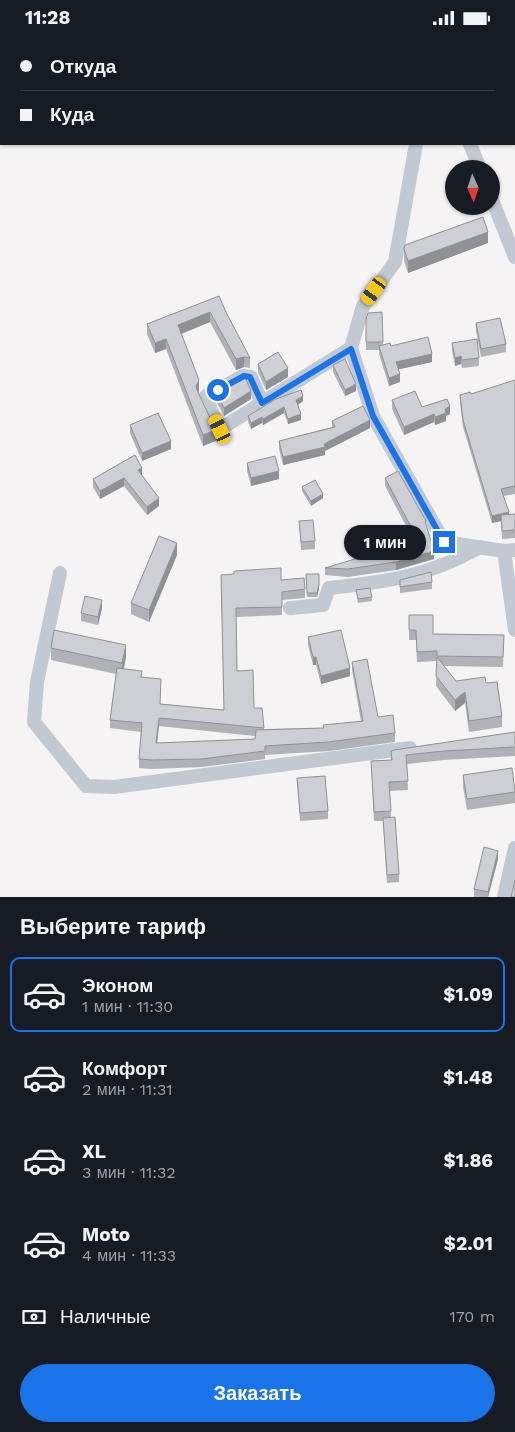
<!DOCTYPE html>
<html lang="ru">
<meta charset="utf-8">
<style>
:root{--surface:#171b24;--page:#242831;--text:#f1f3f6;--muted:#9ea1a6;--line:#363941;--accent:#1a73e8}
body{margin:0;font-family:"Work Sans",sans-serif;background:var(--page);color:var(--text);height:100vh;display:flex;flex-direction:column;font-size:19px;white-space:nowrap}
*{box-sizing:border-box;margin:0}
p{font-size:16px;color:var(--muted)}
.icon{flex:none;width:28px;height:28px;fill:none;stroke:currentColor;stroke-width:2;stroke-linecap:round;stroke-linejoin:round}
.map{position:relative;height:862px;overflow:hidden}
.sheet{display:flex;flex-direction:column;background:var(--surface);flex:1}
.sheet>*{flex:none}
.top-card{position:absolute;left:0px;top:0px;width:515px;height:110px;box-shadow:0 1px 4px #0004;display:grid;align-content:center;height:110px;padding:0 20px;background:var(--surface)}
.needle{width:32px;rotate:177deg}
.tools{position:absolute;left:445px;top:125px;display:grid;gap:10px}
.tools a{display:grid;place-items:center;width:55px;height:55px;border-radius:50%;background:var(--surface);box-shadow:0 1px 4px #0004;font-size:25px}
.end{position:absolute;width:22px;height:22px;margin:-11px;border:6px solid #1a73e8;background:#fff;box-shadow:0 0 0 2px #fff}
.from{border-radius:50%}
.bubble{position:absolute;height:35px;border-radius:18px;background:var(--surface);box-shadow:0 1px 4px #0004;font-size:16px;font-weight:700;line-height:35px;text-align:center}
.car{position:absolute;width:15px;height:30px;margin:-15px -8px;border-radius:6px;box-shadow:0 0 4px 1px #0007;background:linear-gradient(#f5c518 24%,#345 0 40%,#f5c518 0 76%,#345 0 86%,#f5c518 0)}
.top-card b{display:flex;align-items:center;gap:18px;height:48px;font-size:19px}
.top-card b+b{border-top:1px solid var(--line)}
.top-card i{width:12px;height:12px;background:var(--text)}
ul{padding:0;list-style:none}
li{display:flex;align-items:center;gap:15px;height:75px;margin:0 10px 8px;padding:0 10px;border:2px solid transparent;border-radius:10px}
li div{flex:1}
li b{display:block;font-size:19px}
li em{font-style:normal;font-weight:700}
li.selected{border-color:var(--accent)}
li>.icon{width:45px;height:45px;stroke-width:1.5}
h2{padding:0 20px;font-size:22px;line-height:60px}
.pay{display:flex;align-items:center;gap:12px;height:55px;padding:0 20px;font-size:19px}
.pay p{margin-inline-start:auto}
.cta{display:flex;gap:10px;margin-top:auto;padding:10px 20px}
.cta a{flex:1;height:58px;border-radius:30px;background:var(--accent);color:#fff;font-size:20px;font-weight:700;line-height:58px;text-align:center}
.status{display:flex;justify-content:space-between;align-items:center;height:35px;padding:0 25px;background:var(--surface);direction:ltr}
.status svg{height:14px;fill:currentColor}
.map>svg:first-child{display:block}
</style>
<div class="status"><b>11:28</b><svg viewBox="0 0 49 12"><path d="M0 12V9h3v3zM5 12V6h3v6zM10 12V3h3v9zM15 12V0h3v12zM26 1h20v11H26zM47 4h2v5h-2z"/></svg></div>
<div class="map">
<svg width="515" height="862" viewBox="0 0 515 862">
<rect width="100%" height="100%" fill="#f5f3f3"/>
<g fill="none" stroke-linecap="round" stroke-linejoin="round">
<path stroke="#c1cad2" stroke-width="14" d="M427,0V1
M416,109L395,227L363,271L351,313L373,381L444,507L504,516L515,515
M470,109L480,134
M491,162L515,222
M262,368L251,342L243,341L205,362L220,394L351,313
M504,516L515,595
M60,538L37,647L34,687L86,751L114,752L410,713
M290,573L323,570L329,553C365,549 403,545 437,532C452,527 466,519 480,512
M504,862L515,813"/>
</g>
<path fill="#b0b2b7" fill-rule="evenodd" d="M488,208L408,238L404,226V214Z
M219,261L226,277L250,323V333L244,332L236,335L210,287L181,299L199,356L198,358L218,405L203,411L166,314L155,318L147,299V289Z
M382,277L383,310L391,311L432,327L399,334L400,347L389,351L379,319V315H366V284Z
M476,288L506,309V317L481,322L476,296Z
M452,308L479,323V331L462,333L461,329L455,331L452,316Z
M258,329L288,342L266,355L258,337Z
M333,330L356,356L345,361L333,337Z
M515,345V459L503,461L509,480L515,479V503L502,504L501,486L492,488L463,392L460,367V360L471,359Z
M216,358L251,364L224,381L216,366Z
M392,365L422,372L450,379L446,381V386L435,390L434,387L404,400L392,374Z
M303,366L298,370L301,385L288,389L284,378L263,390L262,388L251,394L248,387V381Z
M332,386L370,393L325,416V420L283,430L279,414V406L332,392Z
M130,390L171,414L142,426L130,398Z
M247,428L279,444L251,451L247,436Z
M142,441L159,471L147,480L124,451L100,464L93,452V444Z
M385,443L426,491L434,524L396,535L348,542L325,540V533L414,506L385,451Z
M302,452L323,463L311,471L302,456Z
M299,486L315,506V514L301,515Z
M177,520L149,587L131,579V568Z
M306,539L319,554L317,562H307Z
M221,540L281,545L305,554V563L282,565V580L236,582L237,636L254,673H262L264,694L323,693L361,686L352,635V627L378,682L395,698V707L329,716L265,720V724L202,732L152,734L139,733V724L141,697L110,693V685L116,639L51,625V613L126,622L124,634L142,642L161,669L224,675ZM159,691L255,701V704L157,708Z
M400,545L432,547V554L400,558Z
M356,555L372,562V566L358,568Z
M102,573L98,590L81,586V578Z
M409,580L433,599L504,600L503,632L444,631L456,646L486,648L502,681V692L469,697L465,668L455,676L436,651L437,626L417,627L416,605H409Z
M308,602L350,641L321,649L316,630H313L308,610Z
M515,697V721L444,725L407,729L408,755L390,756L391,783L399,839V847L387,848L383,786H374L371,726L391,725V716Z
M463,740L515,754V768L467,775L463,752Z
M297,743L328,776V784L300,786Z
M498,824L488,862H474V854Z"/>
<path fill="#909195" d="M488,197V208L408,238V226Z
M210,277V287L178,300V290Z
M166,304V314L155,318V308Z
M432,319V327L396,335V327Z
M461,321V329L455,331V323Z
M244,322V332L236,335V324Z
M288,333V342L266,355V347Z
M400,339V347L389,351V343Z
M199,345V356L196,361V351Z
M356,349V356L345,361V355Z
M251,356V364L224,381V373Z
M303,361V366L296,371V365Z
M450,371V379L446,381V386L435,390V382L445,374Z
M284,372V378L263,390V384Z
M301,379V385L288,389V384Z
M434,379V387L404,400V392Z
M262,382V388L251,394V388Z
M370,385V393L325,416V420L283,430V422L324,409Z
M218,394V405L203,411V400Z
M171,406V414L142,426V418Z
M142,433V441L138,435Z
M279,436V444L251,451V443Z
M124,443V451L100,464V456Z
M323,459V463L311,471V466Z
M159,463V471L147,480V472Z
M509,477V484L501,480V486L492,488V481Z
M177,508V520L149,587V575Z
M434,516V524L396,535V527Z
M319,550V554L317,562V558Z
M102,565V573L98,590V582Z
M126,610V622L122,640V628Z
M313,622H316V630H313Z
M350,633V641L321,649V641Z
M465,657V668L455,676V665Z
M159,683V691L156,716V708Z
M498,816V824L488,862V857Z"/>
<path fill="#cdcfd5" stroke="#909195" d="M483,182L488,197L408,226L404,214L405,210Z
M219,261L226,277L250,323L244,322L236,324L210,277L178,290L199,345L196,351L197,355L212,387L218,394L203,400L166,304L155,308L147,289Z
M382,277L383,307H366V284L368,278Z
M500,283L506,309L481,314L476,288Z
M428,302L432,319L396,327L400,339L389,343L379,311L390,308L391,311Z
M477,304L479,323L462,325L461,321L455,323L452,308Z
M278,317L288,333L266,347L258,329Z
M345,324L356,349L345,355L333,330Z
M245,342L251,356L224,373L216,358Z
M515,345V451L501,454L509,477L492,481L463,385L460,360L470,357L471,359Z
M301,355L303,361L296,365L301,379L288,384L284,372L263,384L262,382L251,388L248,381L276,364Z
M415,356L422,372L447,364L450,371L445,374L446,378L435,382L434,379L404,392L392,365Z
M363,371L370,385L324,409L325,412L283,422L279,406L335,392L332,386Z
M158,378L171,406L142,418L130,390Z
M135,420L142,433L138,435L159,463L147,472L124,443L100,456L93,444Z
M275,421L279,436L251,443L247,428Z
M398,436L426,486H425L434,516L396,527L348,534L325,533L418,505L385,443Z
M315,445L323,459L311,466L302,452Z
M515,479V495L502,496L501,480Z
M313,485L315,506L301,507L299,486Z
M159,501L177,508L149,575L131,568Z
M281,533V545L304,543L305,554L282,557V572L236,573L237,636L253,635L254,673H262L264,693L159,683L156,708L255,704L256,695L324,693L323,690L363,686L352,627L367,624L378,682L393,680L395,698L329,707L265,711V716L202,724L152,725L139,724L142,688L110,685L117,633L142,636L141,642L161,644L160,669L224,675L221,540L234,539V536Z
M431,537L432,547L400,552V545Z
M306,539H319V550L317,558H307Z
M370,553L372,562L358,564L356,555Z
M85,561L102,565L98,582L81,578Z
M409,580H433V599L504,600L503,622L437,621V616L417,617L416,595H409Z
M54,595L126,610L122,628L51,613Z
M341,595L350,633L321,641L316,622H313L308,602Z
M437,622L456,646L485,642L486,648L497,647L502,681L469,686L465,657L455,665L436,641Z
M515,697V712L444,716L406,720L408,746L389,747L391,776L374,777L371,726L392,725L391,716L394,715Z
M512,733L515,757L467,764L463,740Z
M325,741L328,776L300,778L297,743Z
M395,782L399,839L387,840L383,783Z
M484,812L498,816L488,857L474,854Z
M515,845V862H511Z"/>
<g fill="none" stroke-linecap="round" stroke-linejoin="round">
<path stroke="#1a73e8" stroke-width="6" d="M218,355L244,341L250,342L262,368L351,314L373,381L444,507"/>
</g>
</svg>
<div class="tools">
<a><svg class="needle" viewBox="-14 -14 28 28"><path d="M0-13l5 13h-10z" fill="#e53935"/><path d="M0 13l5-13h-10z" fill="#9ea1a6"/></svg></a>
</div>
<i class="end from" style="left:218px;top:355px"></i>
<i class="end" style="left:444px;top:507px"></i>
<div class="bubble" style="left:344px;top:490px;width:82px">1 мин</div>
<i class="car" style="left:374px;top:256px;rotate:216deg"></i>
<i class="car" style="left:220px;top:394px;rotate:335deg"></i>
<div class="top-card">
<b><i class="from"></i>Откуда</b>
<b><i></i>Куда</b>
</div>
</div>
<section class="sheet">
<h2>Выберите тариф</h2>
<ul>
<li class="selected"><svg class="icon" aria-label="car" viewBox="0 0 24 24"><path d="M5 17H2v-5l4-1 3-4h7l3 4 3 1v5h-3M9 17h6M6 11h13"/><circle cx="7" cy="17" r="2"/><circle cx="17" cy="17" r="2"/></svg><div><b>Эконом</b><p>1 мин · 11:30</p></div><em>$1.09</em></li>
<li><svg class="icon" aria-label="car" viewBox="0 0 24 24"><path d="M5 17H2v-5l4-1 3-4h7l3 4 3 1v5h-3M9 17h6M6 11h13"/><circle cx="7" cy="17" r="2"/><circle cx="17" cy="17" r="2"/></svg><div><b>Комфорт</b><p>2 мин · 11:31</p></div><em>$1.48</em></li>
<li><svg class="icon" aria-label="car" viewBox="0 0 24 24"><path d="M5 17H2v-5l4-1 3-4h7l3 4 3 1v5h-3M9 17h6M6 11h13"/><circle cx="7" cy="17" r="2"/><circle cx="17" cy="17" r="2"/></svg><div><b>XL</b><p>3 мин · 11:32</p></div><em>$1.86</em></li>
<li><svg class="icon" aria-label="car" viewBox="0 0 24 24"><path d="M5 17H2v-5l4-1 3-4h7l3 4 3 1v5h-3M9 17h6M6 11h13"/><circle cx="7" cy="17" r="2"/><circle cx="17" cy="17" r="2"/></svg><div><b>Moto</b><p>4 мин · 11:33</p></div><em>$2.01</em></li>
</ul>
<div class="pay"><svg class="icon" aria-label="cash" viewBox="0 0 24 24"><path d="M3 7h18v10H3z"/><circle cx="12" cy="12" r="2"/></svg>Наличные<p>170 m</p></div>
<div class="cta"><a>Заказать</a></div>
</section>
